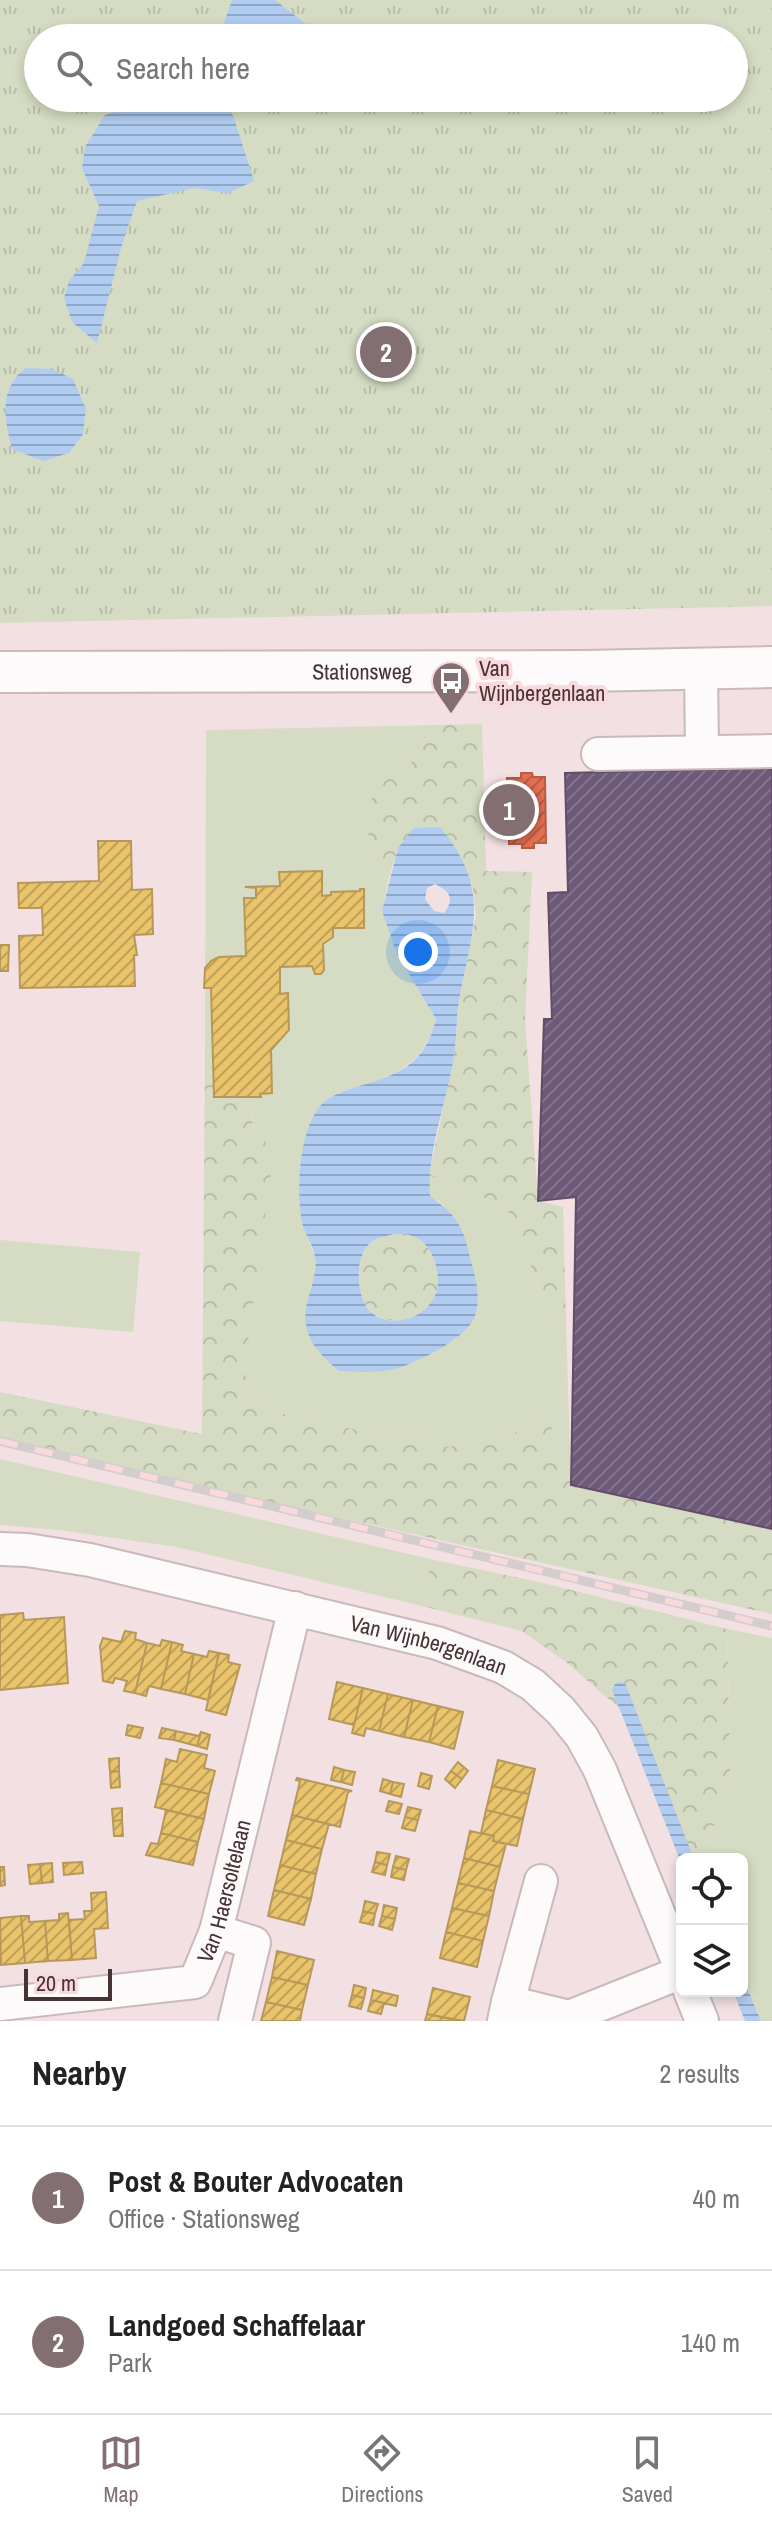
<!DOCTYPE html>
<meta charset="utf-8">
<style>
body{margin:0;font-family:"Archivo Narrow",sans-serif;background:#f6f6f6;color:#222}
.controls{position:absolute;right:24px;bottom:24px;display:grid;overflow:hidden;border-radius:12px;box-shadow:0 4px 12px #0003}
.controls button{width:72px;height:72px;display:grid;place-items:center;padding:0;border:0;border-bottom:2px solid #e0e0e0;background:#fff;color:#222;font:40px sans-serif}
.scale{position:absolute;left:24px;bottom:20px;width:88px;box-sizing:border-box;padding-left:8px;border:4px solid #473234;border-top:0;font-size:22px;line-height:28px;white-space:nowrap;color:#473234;-webkit-text-stroke:6px #f9d9dc;paint-order:stroke}
.you{position:absolute;left:418px;top:952px;width:28px;height:28px;margin:-20px;border:6px solid #fff;border-radius:50%;background:#1a73e8;box-shadow:0 0 0 12px #1a73e833}
.badge{display:grid;place-items:center;width:52px;height:52px;border-radius:50%;background:#836f71;color:#fff;font-size:26px;font-weight:700}
.pin{position:absolute;translate:-50% -50%;border:4px solid #fff;box-shadow:0 2px 8px #0006}
.list{margin:0;padding:0;list-style:none}
h2{display:flex;justify-content:space-between;align-items:center;height:104px;margin:0;padding:0 32px;font-size:34px}
h2 small{font-size:26px;font-weight:400;color:#767676}
.list li{display:grid;grid-template-columns:52px 1fr auto;gap:24px;align-items:center;box-sizing:border-box;height:144px;padding:0 32px;border-top:2px solid #e0e0e0}
.list b{display:block;font-size:30px;white-space:nowrap}
.list p{margin:0;font-size:26px;white-space:nowrap;color:#767676}
.list em{font-size:26px;font-style:normal;color:#767676}
.icon{flex:none;width:44px;height:44px;fill:none;stroke:currentColor;stroke-width:2;stroke-linecap:round;stroke-linejoin:round}
.map{position:relative;flex:none;width:772px;height:2021px;overflow:hidden}
.search{position:absolute;background:#fff;box-shadow:0 4px 12px #0003;left:24px;right:24px;top:24px;height:88px;display:flex;align-items:center;gap:20px;box-sizing:border-box;padding:0 28px;border-radius:44px;color:#767676;font-size:30px}
.sheet{height:392px;background:#fff}
nav{display:flex;justify-content:space-around;align-items:center;box-sizing:border-box;height:112px;border-top:2px solid #e0e0e0;background:#fff;font-size:22px;color:#767676}
nav a{display:grid;justify-items:center;gap:4px}
nav .on{color:#836f71}
.map>svg:first-child{display:block}
.grass{fill:#d5dcc3}
.forest{fill:url(#forest-crowns)}
.park{fill:url(#park-tufts);fill-rule:evenodd}
.water{fill:url(#water-rules);fill-rule:evenodd}
.homes{fill:url(#homes-hatch);stroke:#b8985a;stroke-width:2}
.shops{fill:url(#shops-hatch);stroke:#b75d48;stroke-width:2}
.offices{fill:url(#offices-hatch);stroke:#624d65;stroke-width:2}
.lines{fill:none;stroke-linecap:round;stroke-linejoin:round}
.minor-casing{stroke:#cab9ba;stroke-width:36}
.major-casing{stroke:#cab9ba;stroke-width:44}
.minor{stroke:#fdfafb;stroke-width:32}
.major{stroke:#fdfafb;stroke-width:40}
.rail-casing{stroke:#d3cdce;stroke-width:9}
.rail{stroke:#f9d9dc;stroke-width:6;stroke-dasharray:18;stroke-linecap:butt}
.labels{text-anchor:middle;dominant-baseline:central;stroke-width:8;stroke-linejoin:round;paint-order:stroke}
.poi-label{font-size:22px;fill:#473234;stroke:#f9d9dc;text-anchor:start}
.street-label{font-size:22px;fill:#473234;stroke:#f9d9dc}
</style>
<div class="map">
<svg width="772" height="2021" viewBox="0 0 772 2021">
<defs>
<pattern id="forest-crowns" width="20" height="18" patternUnits="userSpaceOnUse" patternTransform="scale(2)"><rect width="20" height="18" fill="#d5dcc3"/><path d="M2 6a3 3 0 1 1 6 0M12 15a3 3 0 1 1 6 0" fill="none" stroke="#b8bda8"/></pattern>
<pattern id="park-tufts" width="24" height="20" patternUnits="userSpaceOnUse" patternTransform="scale(2)"><rect width="24" height="20" fill="#d5dcc3"/><path d="M3 7l-1-3M5 7V3M7 7l1-3M15 17l-1-3M17 17v-4M19 17l1-3" fill="none" stroke="#b8bda8"/></pattern>
<pattern id="water-rules" width="6" height="5" patternUnits="userSpaceOnUse" patternTransform="scale(2)"><rect width="6" height="5" fill="#b0ccf1"/><path d="M0 2.5h6" fill="none" stroke="#91a6c4"/></pattern>
<pattern id="homes-hatch" width="6" height="6" patternUnits="userSpaceOnUse" patternTransform="scale(2)"><rect width="6" height="6" fill="#e9c46a"/><path d="M-1 1l2-2M0 6l6-6M5 7l2-2" fill="none" stroke="#bfa058"/></pattern>
<pattern id="shops-hatch" width="6" height="6" patternUnits="userSpaceOnUse" patternTransform="scale(2)"><rect width="6" height="6" fill="#e76f51"/><path d="M-1 1l2-2M0 6l6-6M5 7l2-2" fill="none" stroke="#bd5c44"/></pattern>
<pattern id="offices-hatch" width="6" height="6" patternUnits="userSpaceOnUse" patternTransform="scale(2)"><rect width="6" height="6" fill="#6d597a"/><path d="M-1 1l2-2M0 6l6-6M5 7l2-2" fill="none" stroke="#84738c"/></pattern>
</defs>
<rect width="100%" height="100%" fill="#f2e0e2"/>
<!-- grass -->
<path class="grass" d="M 437,725 L 411,763 L 377,786 L 370,850 L 388,881 L 382,911 L 417,987 L 436,1019 C 422,1072 386,1078 338,1093 L 301,1220 L 315,1257 L 314,1286 L 308,1299 L 339,1371 C 387,1373 399,1371 441,1348 L 444,1205 L 430,1196 L 429,1175 C 450,1184 496,1199 512,1215 C 523,1226 524,1240 528,1254 C 533,1282 543,1306 566,1322 L 571,1485 L 548,1420 L 504,1437 L 447,1447 L 432,1434 L 383,1435 L 291,1417 L 247,1398 L 245,1364 L 253,1137 L 251,1065 L 205,1064 L 206,730 Z
M 0,1240 L 140,1252 L 133,1332 L 0,1321 Z
M 0,1459 L 430,1559 L 426,1607 L 177,1547 L 59,1530 L 0,1525 Z
M 727,1629 L 772,1638 L 772,2021 L 761,2021 L 742,1976 L 742,1859 L 695,1859 L 731,1795 Z"/>
<!-- forest -->
<path class="forest" d="M 482,724 L 486,871 L 532,872 L 525,1020 L 538,1201 L 563,1207 L 566,1322 C 543,1306 533,1282 528,1254 C 524,1240 523,1226 512,1215 C 496,1199 450,1184 429,1175 L 454,1056 L 459,1002 L 476,915 L 472,883 L 398,848 L 388,881 L 370,850 L 366,814 L 377,786 L 411,763 L 437,725 Z
M 205,1064 L 251,1065 L 253,1136 L 263,1137 L 271,1153 L 272,1165 L 245,1364 L 247,1398 L 291,1417 L 383,1435 L 433,1434 L 447,1447 L 504,1437 L 549,1420 L 572,1485 L 772,1530 L 772,1614 L 0,1442 L 0,1392 L 202,1434 Z
M 394,1234 C 400,1234 407,1234 412,1236 C 433,1242 442,1274 436,1293 C 426,1321 383,1332 366,1305 C 356,1289 355,1255 371,1242 C 377,1238 387,1236 394,1234 Z
M 430,1559 L 539,1582 L 727,1629 L 731,1795 L 695,1859 L 612,1690 L 619,1708 L 566,1662 L 522,1631 L 426,1607 Z"/>
<!-- park -->
<path class="park" d="M 0,0 L 772,0 L 772,606 L 0,623 ZM 38,38 L 734,38 L 734,98 L 38,98 Z"/>
<!-- water -->
<path class="water" d="M 232,0 L 275,0 L 324,38 L 234,38 L 223,26 Z
M 127,98 L 205,98 L 233,115 L 254,181 L 228,193 L 194,188 L 137,201 L 122,244 L 97,343 L 72,322 L 64,298 L 69,281 L 84,263 L 99,206 L 82,168 L 85,147 L 105,115 L 124,109 Z
M 26,368 L 52,369 L 73,379 L 86,409 L 83,434 L 69,453 L 43,461 L 12,449 C 3,415 0,387 26,368 Z
M 440,827 C 490,888 474,924 460,995 C 456,1015 457,1036 454,1056 C 447,1102 427,1149 430,1196 C 459,1217 463,1227 471,1261 C 476,1279 481,1297 475,1316 C 468,1338 411,1367 389,1370 C 373,1373 356,1372 339,1371 C 315,1350 299,1333 308,1299 C 312,1285 317,1272 315,1257 C 313,1243 302,1231 301,1217 C 297,1185 299,1131 321,1105 C 329,1096 342,1092 353,1088 C 397,1075 424,1067 436,1019 L 397,954 L 382,911 L 398,848 L 414,828 ZM 435,884 C 450,891 455,899 444,913 L 434,911 L 425,899 L 427,888 ZM 394,1234 C 400,1234 407,1234 412,1236 C 433,1242 442,1274 436,1293 C 426,1321 383,1332 366,1306 C 356,1289 355,1255 371,1242 C 376,1238 387,1236 394,1234 Z
M 620,1682 L 625,1683 L 694,1859 L 682,1859 L 682,1865 L 612,1690 L 615,1684 Z
M 742,1976 L 761,2021 L 745,2021 L 733,1991 L 742,1991 Z"/>
<!-- homes -->
<path class="homes" d="M 98,841 L 131,841 L 132,890 L 152,889 L 153,934 L 134,935 L 137,955 L 134,955 L 135,986 L 20,988 L 19,936 L 43,935 L 42,908 L 19,908 L 18,883 L 99,881 Z
M 322,871 L 322,896 L 331,895 L 331,892 L 360,891 L 360,889 L 364,889 L 364,928 L 333,928 L 333,937 L 323,944 L 324,970 L 321,974 L 315,974 L 312,966 L 280,967 L 280,994 L 288,993 L 289,1030 L 271,1050 L 272,1093 L 260,1094 L 261,1097 L 214,1097 L 211,988 L 204,988 L 205,968 L 211,961 L 219,957 L 246,956 L 244,898 L 256,898 L 256,888 L 245,887 L 280,886 L 279,872 Z
M 0,945 L 9,945 L 8,971 L 0,971 Z
M 23,1613 L 24,1620 L 64,1617 L 68,1683 L 0,1690 L 0,1615 Z
M 125,1631 L 136,1633 L 135,1639 L 147,1643 L 135,1693 L 124,1691 L 127,1681 L 115,1678 L 113,1683 L 103,1681 L 100,1646 L 103,1638 L 121,1642 Z
M 162,1640 L 172,1642 L 161,1689 L 149,1686 L 146,1696 L 135,1693 L 147,1643 L 160,1646 Z
M 172,1642 L 183,1645 L 181,1651 L 194,1654 L 185,1694 L 161,1689 Z
M 209,1651 L 219,1653 L 208,1700 L 185,1694 L 194,1654 L 207,1657 Z
M 219,1653 L 229,1655 L 228,1662 L 240,1665 L 226,1715 L 206,1710 Z
M 337,1682 L 363,1688 L 354,1725 L 329,1719 Z
M 363,1688 L 388,1694 L 379,1731 L 366,1728 L 364,1736 L 352,1733 Z
M 388,1694 L 413,1700 L 404,1737 L 379,1731 Z
M 413,1700 L 438,1706 L 429,1742 L 404,1737 Z
M 438,1706 L 463,1712 L 454,1749 L 429,1742 Z
M 128,1725 L 143,1728 L 140,1738 L 126,1735 Z
M 162,1728 L 176,1731 L 174,1740 L 159,1738 Z
M 176,1731 L 199,1736 L 201,1732 L 197,1746 L 174,1740 Z
M 201,1732 L 210,1735 L 207,1749 L 197,1746 Z
M 180,1749 L 207,1755 L 204,1768 L 215,1771 L 209,1794 L 161,1783 L 166,1759 L 177,1762 Z
M 119,1758 L 119,1771 L 110,1772 L 109,1759 Z
M 498,1760 L 535,1769 L 529,1794 L 492,1786 Z
M 458,1762 L 468,1771 L 462,1779 L 451,1771 Z
M 334,1767 L 344,1770 L 341,1782 L 331,1780 Z
M 344,1770 L 355,1772 L 352,1785 L 341,1782 Z
M 119,1771 L 120,1787 L 111,1788 L 110,1772 Z
M 451,1771 L 462,1779 L 455,1788 L 445,1779 Z
M 421,1773 L 432,1776 L 429,1789 L 418,1786 Z
M 297,1778 L 352,1791 L 348,1792 L 340,1827 L 292,1815 L 300,1781 L 296,1780 Z
M 383,1779 L 393,1782 L 390,1794 L 380,1791 Z
M 393,1782 L 404,1784 L 401,1797 L 390,1794 Z
M 161,1783 L 209,1794 L 204,1819 L 155,1807 Z
M 492,1786 L 529,1794 L 523,1819 L 486,1810 Z
M 389,1801 L 402,1804 L 399,1814 L 386,1811 Z
M 408,1807 L 421,1810 L 418,1820 L 405,1817 Z
M 122,1808 L 122,1820 L 113,1821 L 112,1809 Z
M 166,1810 L 204,1819 L 198,1842 L 161,1833 Z
M 486,1810 L 523,1819 L 517,1846 L 493,1841 L 494,1836 L 481,1833 Z
M 292,1815 L 329,1824 L 322,1849 L 286,1840 Z
M 405,1817 L 418,1820 L 415,1831 L 402,1828 Z
M 122,1820 L 123,1836 L 114,1836 L 113,1821 Z
M 470,1831 L 494,1836 L 493,1841 L 506,1844 L 500,1867 L 464,1858 Z
M 161,1833 L 198,1842 L 193,1865 L 146,1855 L 151,1843 L 158,1844 Z
M 286,1840 L 322,1849 L 316,1874 L 280,1865 Z
M 377,1852 L 390,1854 L 387,1865 L 375,1862 Z
M 396,1856 L 409,1859 L 406,1870 L 393,1867 Z
M 464,1858 L 500,1867 L 494,1891 L 458,1883 Z
M 82,1862 L 83,1873 L 64,1875 L 63,1863 Z
M 375,1862 L 387,1865 L 385,1875 L 372,1872 Z
M 52,1863 L 53,1882 L 42,1883 L 40,1864 Z
M 40,1864 L 42,1883 L 30,1884 L 28,1865 Z
M 280,1865 L 316,1874 L 311,1899 L 274,1890 Z
M 0,1867 L 4,1867 L 5,1885 L 0,1886 Z
M 393,1867 L 406,1870 L 404,1880 L 391,1877 Z
M 458,1883 L 494,1891 L 489,1916 L 452,1908 Z
M 274,1890 L 311,1899 L 304,1925 L 268,1916 Z
M 106,1892 L 108,1928 L 94,1929 L 96,1958 L 72,1960 L 69,1920 L 85,1919 L 84,1911 L 92,1911 L 91,1893 Z
M 365,1901 L 378,1904 L 375,1914 L 363,1911 Z
M 384,1905 L 397,1908 L 395,1919 L 382,1916 Z
M 452,1908 L 489,1916 L 483,1941 L 446,1932 Z
M 363,1911 L 375,1914 L 373,1925 L 360,1922 Z
M 68,1913 L 72,1960 L 48,1961 L 45,1921 L 59,1920 L 59,1914 Z
M 21,1916 L 25,1963 L 1,1965 L 0,1918 Z
M 21,1916 L 29,1916 L 29,1922 L 45,1921 L 48,1961 L 25,1963 Z
M 382,1916 L 395,1919 L 392,1930 L 379,1926 Z
M 446,1932 L 483,1941 L 477,1967 L 440,1958 Z
M 277,1951 L 314,1960 L 308,1985 L 272,1977 Z
M 272,1977 L 308,1985 L 302,2010 L 266,2002 Z
M 354,1985 L 366,1988 L 364,1998 L 352,1995 Z
M 433,1988 L 470,1997 L 464,2021 L 427,2014 Z
M 373,1990 L 398,1996 L 396,2006 L 371,2000 Z
M 352,1995 L 364,1998 L 361,2009 L 349,2006 Z
M 371,2000 L 384,2003 L 381,2014 L 368,2011 Z
M 266,2002 L 302,2010 L 300,2021 L 261,2021 Z
M 427,2014 L 459,2021 L 425,2021 Z"/>
<!-- shops -->
<path class="shops" d="M 521,773 L 532,773 L 533,777 L 545,777 L 546,843 L 534,843 L 534,848 L 522,848 L 522,844 L 509,844 L 509,823 L 504,823 L 504,799 L 508,799 L 507,778 L 521,778 Z"/>
<!-- offices -->
<path class="offices" d="M 772,768 L 772,1529 L 571,1485 L 576,1197 L 538,1201 L 544,1019 L 552,1019 L 548,893 L 568,892 L 565,773 Z"/>
<g class="lines">
<!-- minor casing -->
<g class="minor-casing">
<g id="minor">
<path d="M 701,668 L 702,752"/>
<path d="M 598,754 L 772,751"/>
<path id="s1" d="M 0,1549 L 27,1550 L 90,1560 L 437,1643 L 503,1667 L 533,1685 L 561,1711 L 582,1737 L 600,1770 L 682,1971"/>
<path d="M 216,1931 L 254,1943 L 235,2021"/>
<path d="M 690,1991 L 702,2021"/>
<path d="M 508,2002 L 541,1881"/>
<path id="s2" d="M 0,2004 L 195,1982 L 216,1931 L 295,1608"/>
<path d="M 504,2021 L 508,2002 L 569,2017 L 682,1972"/>
</g>
</g>
<!-- major casing -->
<g class="major-casing">
<g id="major">
<path id="s3" d="M 0,672 L 585,671 L 772,667"/>
</g>
</g>
<!-- minor -->
<use href="#minor" class="minor"/>
<!-- major -->
<use href="#major" class="major"/>
<!-- rail casing -->
<g class="rail-casing">
<path id="rail" d="M 0,1441 L 772,1626"/>
</g>
<!-- rail -->
<use href="#rail" class="rail"/>
</g>
<!-- icons -->
<defs>
<g id="bus-pin" transform="scale(2)"><path d="M0 17L-7.5 6A9.5 9.5 0 1 1 7.5 6Z" fill="#836f71" stroke="#f9d9dc"/><path d="M-5-6H5V4H4V6H2V4H-2V6H-4V4H-5ZM-3.5-4V0h7V-4ZM-3.5 1.2v1.5H-2V1.2ZM2 1.2v1.5H3.5V1.2Z" fill="#fff"/></g>
</defs>
<g fill-rule="evenodd">
<use href="#bus-pin" x="451" y="681"/>
</g>
<g class="labels">
<!-- poi labels -->
<g class="poi-label">
<text x="479" y="668">Van<tspan x="479" dy="25">Wijnbergenlaan</tspan></text>
</g>
<!-- street labels -->
<g class="street-label">
<text stroke="none"><textPath href="#s3" startOffset="362">Stationsweg</textPath></text>
<text stroke="none"><textPath href="#s1" startOffset="440">Van Wijnbergenlaan</textPath></text>
<text stroke="none"><textPath href="#s2" startOffset="292">Van Haersoltelaan</textPath></text>
</g>
</g>
</svg>
<div class="controls">
<button><svg class="icon" aria-label="locate" viewBox="0 0 24 24"><circle cx="12" cy="12" r="6"/><path d="M12 2v4M12 18v4M2 12h4M18 12h4"/></svg></button>
<button><svg class="icon" aria-label="layers" viewBox="0 0 24 24"><path d="M12 4l9 5-9 5-9-5zM3 14l9 5 9-5"/></svg></button>
</div>
<div class="scale">20 m</div>
<div class="you"></div>
<div class="pin badge" style="left:509px;top:810px">1</div>
<div class="pin badge" style="left:386px;top:352px">2</div>
<div class="search"><svg class="icon" aria-label="search" viewBox="0 0 24 24"><circle cx="10" cy="10" r="6"/><path d="M15 15l6 6"/></svg>Search here</div>
</div>
<section class="sheet">
<h2>Nearby<small>2 results</small></h2>
<ul class="list">
<li><span class="badge">1</span><div><b>Post &amp; Bouter Advocaten</b><p>Office · Stationsweg</p></div><em>40 m</em></li>
<li><span class="badge">2</span><div><b>Landgoed Schaffelaar</b><p>Park</p></div><em>140 m</em></li>
</ul>
</section>
<nav>
<a class="on"><svg class="icon" aria-label="map" viewBox="0 0 24 24"><path d="M3 6l6-2 6 2 6-2v14l-6 2-6-2-6 2zM9 4v14M15 6v14"/></svg>Map</a>
<a><svg class="icon" aria-label="directions" viewBox="0 0 24 24"><path d="M12 3l9 9-9 9-9-9zM9 14v-3h6M13 9l2 2-2 2"/></svg>Directions</a>
<a><svg class="icon" aria-label="saved" viewBox="0 0 24 24"><path d="M7 4h10v16l-5-4-5 4z"/></svg>Saved</a>
</nav>
